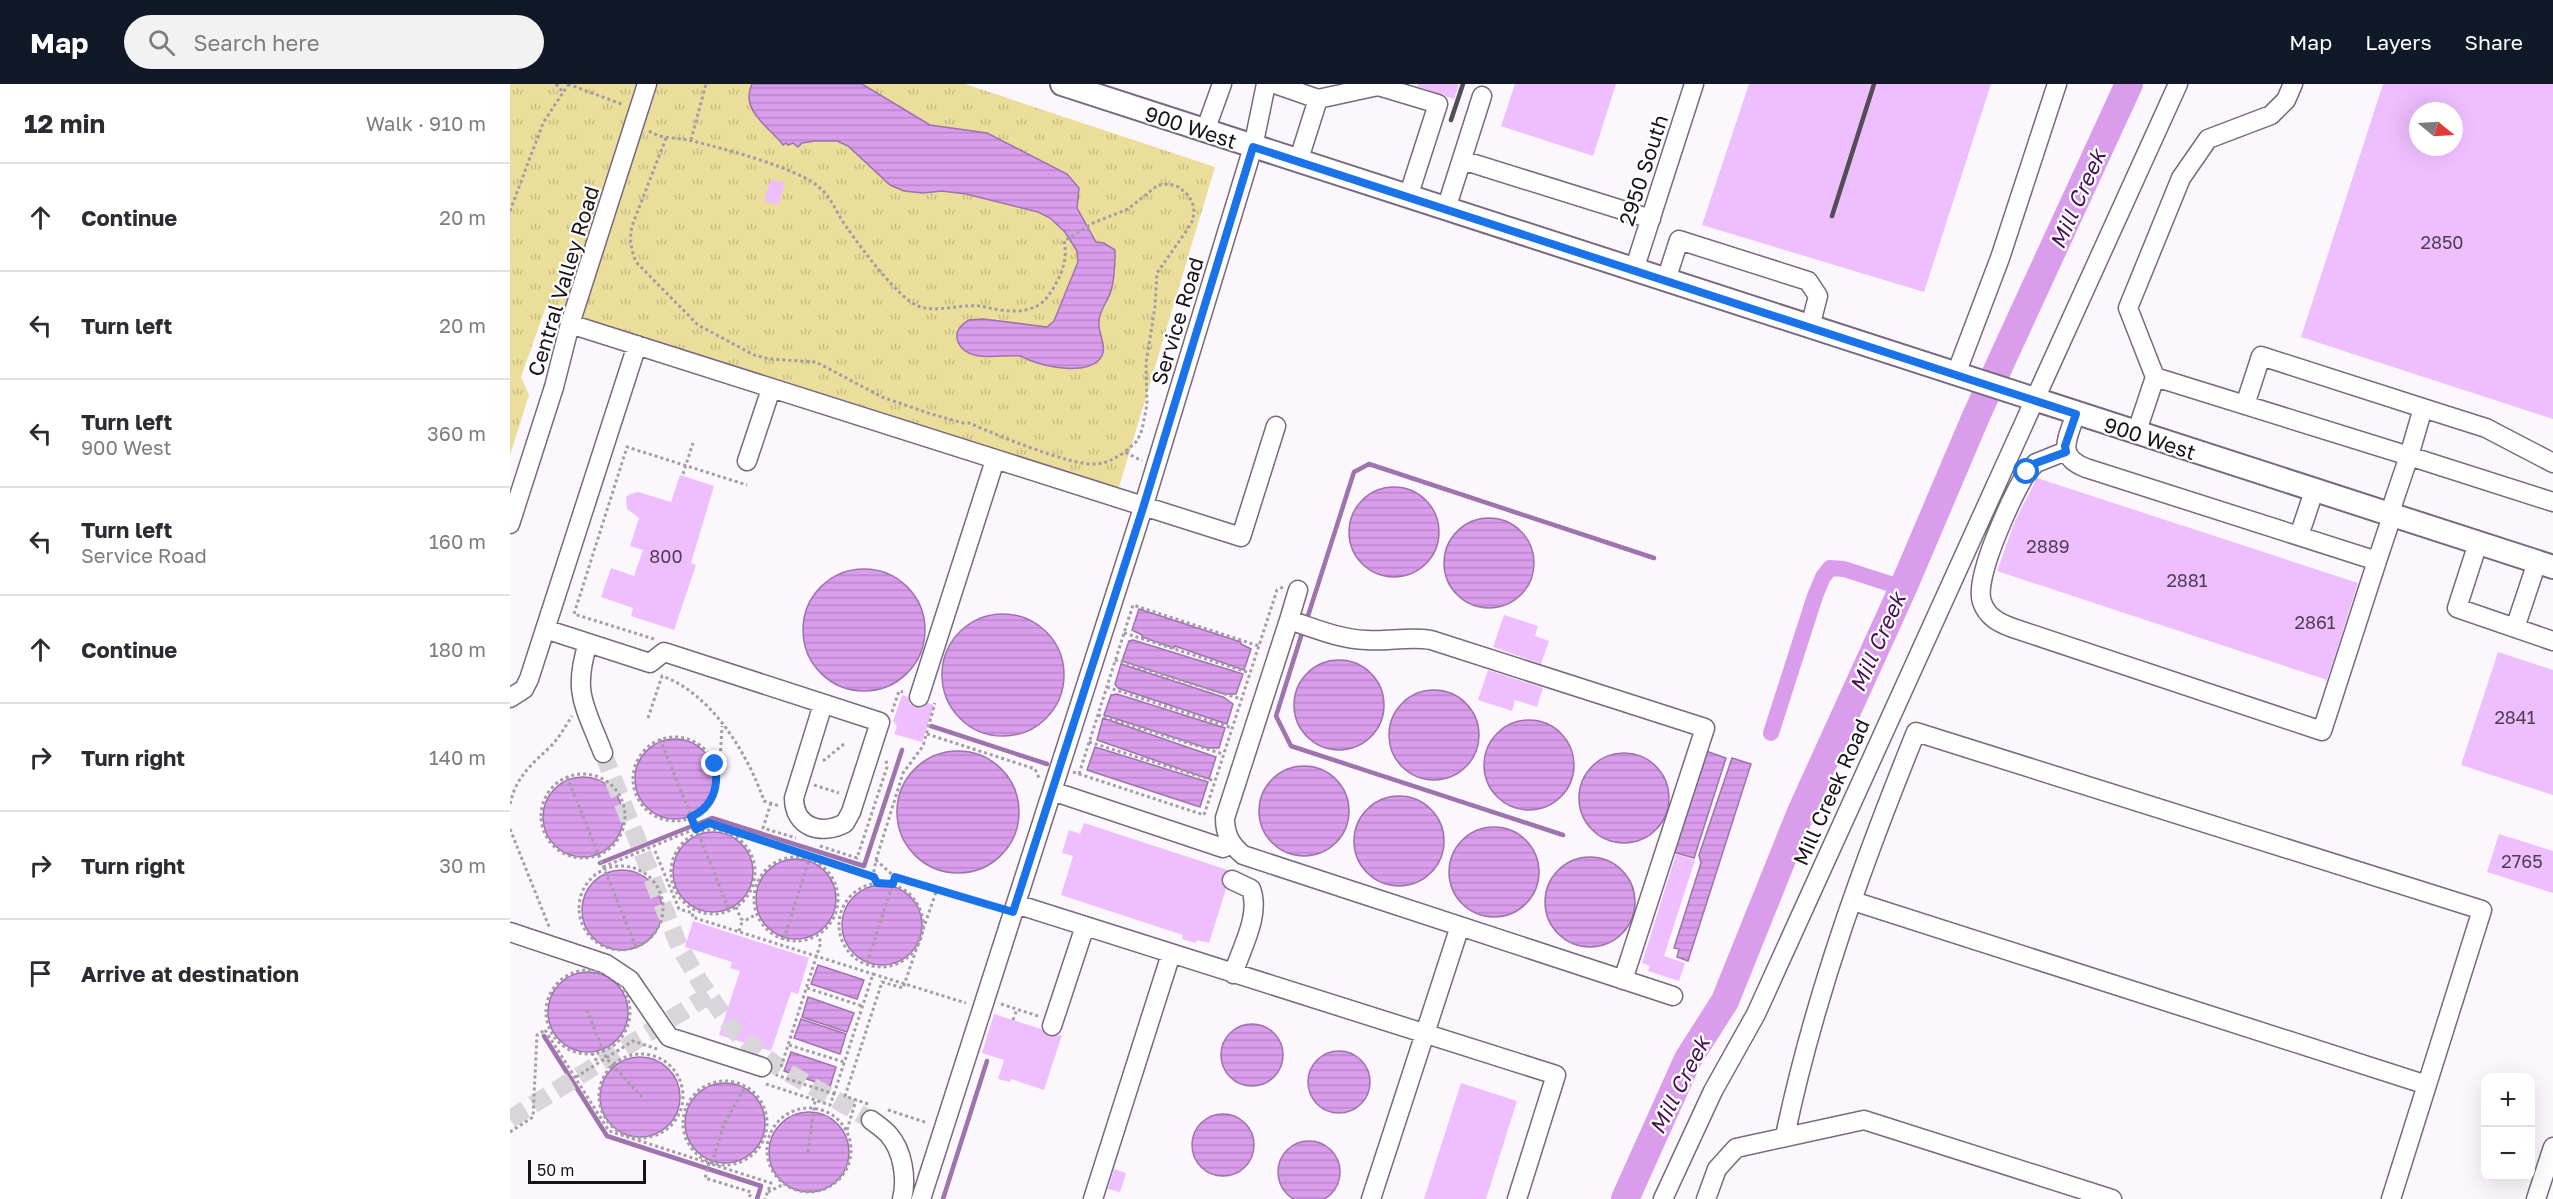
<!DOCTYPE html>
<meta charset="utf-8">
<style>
body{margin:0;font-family:"Golos Text",sans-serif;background:#f2f2f3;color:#2b2b33}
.controls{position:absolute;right:18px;bottom:18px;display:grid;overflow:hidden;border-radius:12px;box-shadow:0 6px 24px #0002}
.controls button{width:54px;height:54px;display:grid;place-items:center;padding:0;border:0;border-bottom:2px solid #e1e1e2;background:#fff;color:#2b2b33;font:30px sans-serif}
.compass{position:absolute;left:1899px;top:18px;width:54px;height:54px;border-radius:50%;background:#fff;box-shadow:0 6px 24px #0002;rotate:108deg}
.scale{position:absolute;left:18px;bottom:15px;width:118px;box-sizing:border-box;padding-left:6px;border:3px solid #18121b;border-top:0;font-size:16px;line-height:21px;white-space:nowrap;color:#18121b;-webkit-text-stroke:4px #fff;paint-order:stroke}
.stop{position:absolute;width:18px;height:18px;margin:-14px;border:4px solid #1a73e8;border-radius:50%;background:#fff}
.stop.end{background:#1a73e8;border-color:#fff;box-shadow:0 2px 6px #0008}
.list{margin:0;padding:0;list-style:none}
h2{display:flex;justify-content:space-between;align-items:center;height:78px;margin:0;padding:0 24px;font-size:26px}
h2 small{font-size:20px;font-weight:400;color:#7c7c81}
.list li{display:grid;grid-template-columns:39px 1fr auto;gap:18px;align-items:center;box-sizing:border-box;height:108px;padding:0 24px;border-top:2px solid #e1e1e2}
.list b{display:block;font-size:22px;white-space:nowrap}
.list p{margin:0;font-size:20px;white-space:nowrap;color:#7c7c81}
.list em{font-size:20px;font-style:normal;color:#7c7c81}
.icon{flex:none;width:33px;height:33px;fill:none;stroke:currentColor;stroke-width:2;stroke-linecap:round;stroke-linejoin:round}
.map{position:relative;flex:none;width:2043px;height:1115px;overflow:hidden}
header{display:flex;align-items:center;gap:36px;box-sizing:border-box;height:84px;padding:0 30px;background:#111827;color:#fff}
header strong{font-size:28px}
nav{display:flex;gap:33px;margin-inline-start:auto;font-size:21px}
.search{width:420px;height:54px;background:#f2f2f3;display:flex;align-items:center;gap:15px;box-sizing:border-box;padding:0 21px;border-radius:33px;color:#7c7c81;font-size:22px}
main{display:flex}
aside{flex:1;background:#fff}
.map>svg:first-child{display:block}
.grass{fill:url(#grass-tufts)}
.water{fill:url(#water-rules);stroke:#9f73ad;stroke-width:1.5}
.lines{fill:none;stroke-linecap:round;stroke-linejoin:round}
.stream{stroke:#9f73ad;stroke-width:4.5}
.canal{stroke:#d99dec;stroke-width:16}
.river{stroke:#d99dec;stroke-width:28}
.building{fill:#efbeff;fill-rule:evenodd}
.minor-tunnel{stroke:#d9d5da;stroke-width:18;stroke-dasharray:18 9;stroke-linecap:butt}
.minor-casing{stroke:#79687f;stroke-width:21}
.major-casing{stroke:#79687f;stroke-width:26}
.path{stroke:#a39ea5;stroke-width:3;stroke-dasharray:3 3;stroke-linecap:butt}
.minor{stroke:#fff;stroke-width:18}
.major{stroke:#fff;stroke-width:22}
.rail{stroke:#534e56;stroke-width:4.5}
.path-bridge{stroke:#a39ea5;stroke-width:3;stroke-dasharray:3 3;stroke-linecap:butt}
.route{stroke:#1a73e8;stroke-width:8}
.labels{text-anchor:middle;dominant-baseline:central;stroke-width:4.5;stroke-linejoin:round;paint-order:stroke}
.number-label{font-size:18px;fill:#4e3d54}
.street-label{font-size:21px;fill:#18121b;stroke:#fff}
.water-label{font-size:22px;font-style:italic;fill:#471057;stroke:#fff}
</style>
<header>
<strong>Map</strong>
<div class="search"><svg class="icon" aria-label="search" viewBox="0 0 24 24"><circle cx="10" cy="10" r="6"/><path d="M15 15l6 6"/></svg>Search here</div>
<nav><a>Map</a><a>Layers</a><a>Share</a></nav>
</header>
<main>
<aside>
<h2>12 min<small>Walk · 910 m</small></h2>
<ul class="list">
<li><svg class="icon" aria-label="ahead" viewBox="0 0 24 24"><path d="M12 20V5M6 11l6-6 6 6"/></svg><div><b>Continue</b></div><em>20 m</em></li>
<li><svg class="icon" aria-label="left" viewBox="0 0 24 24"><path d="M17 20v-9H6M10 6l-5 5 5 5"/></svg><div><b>Turn left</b></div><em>20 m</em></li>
<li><svg class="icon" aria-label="left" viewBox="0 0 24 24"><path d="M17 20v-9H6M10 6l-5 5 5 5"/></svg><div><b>Turn left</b><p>900 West</p></div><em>360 m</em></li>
<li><svg class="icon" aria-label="left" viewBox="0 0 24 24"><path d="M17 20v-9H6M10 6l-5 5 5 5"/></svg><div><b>Turn left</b><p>Service Road</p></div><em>160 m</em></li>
<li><svg class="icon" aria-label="ahead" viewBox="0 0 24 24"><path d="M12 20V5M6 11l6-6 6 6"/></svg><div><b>Continue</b></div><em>180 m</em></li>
<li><svg class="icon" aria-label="right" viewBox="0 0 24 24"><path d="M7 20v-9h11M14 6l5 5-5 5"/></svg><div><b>Turn right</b></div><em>140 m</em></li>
<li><svg class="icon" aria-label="right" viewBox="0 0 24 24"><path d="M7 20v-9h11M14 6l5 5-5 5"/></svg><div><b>Turn right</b></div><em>30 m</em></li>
<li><svg class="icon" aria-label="arrive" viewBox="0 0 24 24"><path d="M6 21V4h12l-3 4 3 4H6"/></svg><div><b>Arrive at destination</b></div></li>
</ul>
</aside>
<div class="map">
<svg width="2043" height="1115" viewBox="0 0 2043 1115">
<defs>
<pattern id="grass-tufts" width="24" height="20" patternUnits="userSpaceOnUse" patternTransform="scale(1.5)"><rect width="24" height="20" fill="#eade9a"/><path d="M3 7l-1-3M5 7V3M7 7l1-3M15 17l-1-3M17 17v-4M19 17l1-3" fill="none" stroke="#c8bd84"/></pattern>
<pattern id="water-rules" width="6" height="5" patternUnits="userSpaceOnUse" patternTransform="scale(1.5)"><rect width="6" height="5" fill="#d99dec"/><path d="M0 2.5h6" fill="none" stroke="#ba86ca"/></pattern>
</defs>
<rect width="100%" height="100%" fill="#fbf7fc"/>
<!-- grass -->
<path class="grass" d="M 0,0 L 455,0 L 705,83 L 606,413 L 99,244 L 35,225 L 11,293 L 19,311 L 0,371 Z"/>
<!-- water -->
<path class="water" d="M 242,0 L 352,0 L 420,41 L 477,49 L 557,90 L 569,104 L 567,124 L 586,158 L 594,159 L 605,166 C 605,180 605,194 601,207 C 598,217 589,227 589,237 C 587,250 600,264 589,276 C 574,291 537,283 519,276 C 516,275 513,273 510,272 C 492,270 457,280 448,258 C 444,247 451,241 459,236 L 473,235 L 537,243 L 544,237 L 568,178 L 567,167 L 555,148 L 540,134 L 528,128 L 456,110 L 432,107 L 413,109 L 394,107 L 380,101 L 338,62 L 327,57 L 305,57 L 292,59 L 288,63 L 283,59 L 278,61 L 276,59 L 273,61 C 261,44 229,27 242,0 Z
M839 448a45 45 0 1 1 90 0a45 45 0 1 1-90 0Z
M934 479a45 45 0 1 1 90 0a45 45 0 1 1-90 0Z
M293 546a61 61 0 1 1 122 0a61 61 0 1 1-122 0Z
M 629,525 L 731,558 L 731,560 L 741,565 L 734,586 L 665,562 L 664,564 L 632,553 L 632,551 L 622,546 Z
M432 591a61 61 0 1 1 122 0a61 61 0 1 1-122 0Z
M 623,556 L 733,590 L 726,610 L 714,610 L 612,577 L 619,557 Z
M784 621a45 45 0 1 1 90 0a45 45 0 1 1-90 0Z
M 611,580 L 713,613 L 723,620 L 717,640 L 608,604 L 605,600 Z
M879 651a45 45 0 1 1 90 0a45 45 0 1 1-90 0Z
M 607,610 L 715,644 L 709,664 L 697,664 L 594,631 L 601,611 Z
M 593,634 L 706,673 L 699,695 L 587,656 Z
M974 681a45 45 0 1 1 90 0a45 45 0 1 1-90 0Z
M125 695a40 40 0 1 1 80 0a40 40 0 1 1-80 0Z
M 585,663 L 698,698 L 690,723 L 577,686 Z
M 1196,667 L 1216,674 L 1184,774 L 1163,768 Z
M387 728a61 61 0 1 1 122 0a61 61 0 1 1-122 0Z
M1069 714a45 45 0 1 1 90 0a45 45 0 1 1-90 0Z
M 1222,674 L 1241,680 L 1178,877 L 1167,873 L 1169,865 L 1164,864 L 1191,779 L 1189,771 Z
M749 727a45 45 0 1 1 90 0a45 45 0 1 1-90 0Z
M33 733a40 40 0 1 1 80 0a40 40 0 1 1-80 0Z
M844 757a45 45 0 1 1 90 0a45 45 0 1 1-90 0Z
M939 788a45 45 0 1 1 90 0a45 45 0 1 1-90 0Z
M163 788a40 40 0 1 1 80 0a40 40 0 1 1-80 0Z
M1035 818a45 45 0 1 1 90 0a45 45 0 1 1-90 0Z
M246 815a40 40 0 1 1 80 0a40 40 0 1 1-80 0Z
M72 826a40 40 0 1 1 80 0a40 40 0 1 1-80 0Z
M332 841a40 40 0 1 1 80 0a40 40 0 1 1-80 0Z
M 308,881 L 354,896 L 347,915 L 301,900 Z
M38 928a40 40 0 1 1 80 0a40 40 0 1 1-80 0Z
M 298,913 L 344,929 L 337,948 L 292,933 Z
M 291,935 L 336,950 L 330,970 L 284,954 Z
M711 971a31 31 0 1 1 62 0a31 31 0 1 1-62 0Z
M798 998a31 31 0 1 1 62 0a31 31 0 1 1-62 0Z
M 281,968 L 326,983 L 320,1003 L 274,987 Z
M90 1013a40 40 0 1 1 80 0a40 40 0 1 1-80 0Z
M175 1039a40 40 0 1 1 80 0a40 40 0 1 1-80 0Z
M259 1068a40 40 0 1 1 80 0a40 40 0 1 1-80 0Z
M682 1061a31 31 0 1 1 62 0a31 31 0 1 1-62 0Z
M768 1088a31 31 0 1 1 62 0a31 31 0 1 1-62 0Z"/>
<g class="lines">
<!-- stream -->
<path class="stream" d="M 796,538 L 844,388 L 859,380 L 1144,474
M 793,546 L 766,632 L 781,662 L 1053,751
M 421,642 L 537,680
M 90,779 L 202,734 L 354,782 L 392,666
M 34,952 L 97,1052 L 251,1102 L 247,1115
M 433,1115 L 477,977"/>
<!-- canal -->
<path class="canal" d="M 1261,649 L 1305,512 L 1313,493 L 1320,484 L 1334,485 L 1393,504"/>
<!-- river -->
<path class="river" d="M 1115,1115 L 1178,975 L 1215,917 L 1291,728 L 1393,504 L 1467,330 L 1619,0"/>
</g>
<!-- building -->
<path class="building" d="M 908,0 L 949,0 L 944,15 L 907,2 Z
M 1005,0 L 1106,0 L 1083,72 L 991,42 Z
M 1239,0 L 1481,0 L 1414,208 L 1192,141 Z
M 1873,0 L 2043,0 L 2043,335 L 1791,253 ZM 1908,27 L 1944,27 L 1944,63 L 1908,63 Z
M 261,95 L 275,99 L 268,121 L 254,117 Z
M 170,391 L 204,402 L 181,479 L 186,481 L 164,546 L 121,532 L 123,524 L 91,513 L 101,484 L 124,492 L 133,466 L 120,462 L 129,434 L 117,425 L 116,413 L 120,410 L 128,408 L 161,418 Z
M 1527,394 L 1848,499 L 1817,596 L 1487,487 L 1505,437 Z
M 994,531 L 1028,542 L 1025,552 L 1039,557 L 1031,580 L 983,563 Z
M 1988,568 L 2043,586 L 2043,711 L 1951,681 Z
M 978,586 L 1033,604 L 1027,623 L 1005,616 L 1002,627 L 968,616 Z
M 392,611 L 398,613 L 400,620 L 405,623 L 412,624 L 418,619 L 424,621 L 412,658 L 384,650 L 387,642 L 383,637 Z
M 574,739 L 718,786 L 712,792 L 711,797 L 716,805 L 699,859 L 687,856 L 686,859 L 672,855 L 673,851 L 551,811 L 563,772 L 552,769 L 559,746 L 570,750 Z
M 1989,750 L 2043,767 L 2043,809 L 1977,788 Z
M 1166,770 L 1185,776 L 1154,872 L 1175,879 L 1169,897 L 1138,887 L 1140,882 L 1132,879 Z
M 183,837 L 299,874 L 288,910 L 281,908 L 261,967 L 209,951 L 230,887 L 220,884 L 222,878 L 175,863 Z
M 484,930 L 531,945 L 539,953 L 552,951 L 534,1006 L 501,995 L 500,998 L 488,995 L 494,976 L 472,969 Z
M 951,999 L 1007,1017 L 976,1115 L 914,1115 Z
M 604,1085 L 616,1089 L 610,1108 L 598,1105 Z"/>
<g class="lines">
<!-- minor-tunnel -->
<path class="minor-tunnel" d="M 93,669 L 169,862 L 190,898 L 224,947 L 268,983 L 361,1036
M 0,1035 L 199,911"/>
<!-- minor casing -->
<g class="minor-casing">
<path id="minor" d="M 765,0 L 808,15 L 788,78
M 808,15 L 868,2 L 928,20 L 898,113
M 695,47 L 712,0
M 952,76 L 1141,135
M 936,125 L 972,12
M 1124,186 L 1184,0
M 1156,196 L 1169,156 L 1298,197 L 1308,212 L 1300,243
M 60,240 L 731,453 L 766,342
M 1446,290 L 1490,174 L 1547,0
M 1645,293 L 1618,224 L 1671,94 L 1698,55 L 1761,31 L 1776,16 L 1783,0
M 1735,321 L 1751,272 L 1913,324 L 1899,372 L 2043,418
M 1913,324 L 1976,344 L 2043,379
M 1566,329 C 1558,354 1545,372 1576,384 L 1867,477 L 1882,432
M 1626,350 L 1645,293 L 1899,372 L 1879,431
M 1556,367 L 1526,379 L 1517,388 C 1503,411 1463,494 1472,518 C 1477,533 1489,539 1503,544 L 1812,647 L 1867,477
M 237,377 L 261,305
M 0,440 L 44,303 L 60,240 L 137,0
M 1789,452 L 1804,407
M 1968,459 L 1947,524 L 2043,557
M 788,506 L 779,536 C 804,544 829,555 856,556 C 878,558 898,552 921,556 L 1195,644 L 1113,896
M 779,536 L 715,734 C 715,750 720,760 733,771 L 1163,912
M 2005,544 L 2027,478
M 35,545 L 140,579 L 154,568 L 370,638 L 341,728 L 335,739 C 311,752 284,743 284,714 L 313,620
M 78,559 C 62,609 75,622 93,669
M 409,613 L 485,376
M 0,614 L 14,605 L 19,595 L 127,261
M 542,707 L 713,764 L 722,760
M 722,796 L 741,805 C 751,831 731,865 723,890
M 1343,817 L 1917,1001
M 506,820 L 1046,991 L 1007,1115
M 0,848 L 96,880 L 120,896 L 159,953 L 252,983
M 542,942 L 575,842
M 361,1036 C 366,1040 374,1045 379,1051 C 393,1067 397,1095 392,1115
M 1275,1052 C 1304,913 1353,779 1406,648 L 1972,826 L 1881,1115
M 411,1115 L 633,424 L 743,63 L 756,0
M 583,1115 L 661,870
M 861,1115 L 950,842
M 1153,1115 L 1203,1007 L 1246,930 L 1668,0
M 1196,1115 L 1207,1085 L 1226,1064 L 1354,1036 L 1602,1115
M 2026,1115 L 2043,1063"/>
</g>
<!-- major casing -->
<g class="major-casing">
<path id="major" d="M 552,0 L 2043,483"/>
</g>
<!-- path -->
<path class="path" d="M 46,0 L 52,7
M 58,0 L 114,21
M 139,47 C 152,56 168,53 183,57 C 218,66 268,79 299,96 C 322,109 324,127 338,145 C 351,164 388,214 408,222 C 428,230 454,218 475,223 C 496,228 524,232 538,212 C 549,197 559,176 554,157 L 583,139 L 618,125 L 648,101 L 659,100 L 669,103 L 679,112 L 684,123 L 683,136 L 677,146 L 647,189 L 645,223 L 636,279 L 637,320 L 632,346 L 627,357 L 615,368
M 156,54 L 122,142 C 119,156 121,165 126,178 L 188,241 L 244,271 L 259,275 L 306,278 L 372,313 L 421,330 L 453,339 L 459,339 C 485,350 560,382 586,380 C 598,379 605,374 615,368 L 632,377
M 181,56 L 196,0
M 0,127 L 33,39 L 58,1
M 173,390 L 183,359
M 614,549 L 740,589
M 144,555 L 64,530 L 117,363 L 237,401
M 605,576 L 731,615
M 597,603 L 722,644
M 382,628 L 389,607 L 393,608
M 588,631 L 713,670
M 138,634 L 152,592 C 201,609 238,670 254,717 L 269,722
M 417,650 L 525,685 L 529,694
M123 695a42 42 0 1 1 84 0a42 42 0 1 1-84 0Z
M 579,658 L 705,697
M 313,677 L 334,660
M 210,679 L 212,642
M 563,688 L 694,731 L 767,506 L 773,503
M 569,690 L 623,521 L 749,562
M31 732a42 42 0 1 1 84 0a42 42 0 1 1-84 0Z
M 304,701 L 329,709
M 261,719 L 253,744 L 286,754
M 0,720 C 6,693 21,681 40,663 C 49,654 55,643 62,632
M 0,745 L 40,845
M161 788a42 42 0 1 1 84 0a42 42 0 1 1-84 0Z
M 310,762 L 347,774 L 377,683 L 376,675
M 145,767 L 169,825 L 183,829 L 182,833 L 363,890
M244 815a42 42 0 1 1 84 0a42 42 0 1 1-84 0Z
M 366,776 L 393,689 L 413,662 L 425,619
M69 824a42 42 0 1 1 84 0a42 42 0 1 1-84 0Z
M 93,783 L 199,739 L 364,793
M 367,799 L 363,792 L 366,776 L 385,793
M329 841a42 42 0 1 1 84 0a42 42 0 1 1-84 0Z
M 226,823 L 231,835 L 236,836 L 247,830
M 229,847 L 233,835
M 357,879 L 385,793 L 487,823
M36 928a42 42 0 1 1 84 0a42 42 0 1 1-84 0Z
M 297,904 L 352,922
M 491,920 L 528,932
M 77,926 L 96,974 L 132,1013
M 503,936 L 507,925
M 35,946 L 99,1047 L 261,1099 L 255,1115
M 279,961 L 334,978
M 82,969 L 88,979
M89 1012a42 42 0 1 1 84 0a42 42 0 1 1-84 0Z
M 271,983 L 311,858 L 307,851
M 66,993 L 123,957 L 147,965
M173 1039a42 42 0 1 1 84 0a42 42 0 1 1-84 0Z
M 256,1000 L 320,1021 L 324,1010 L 266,991
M 324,1010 L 363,890 L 456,919
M 358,1020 L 335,1012 L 372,898 L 393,904 L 427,805
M257 1066a42 42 0 1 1 84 0a42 42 0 1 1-84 0Z
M 378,1026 L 418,1039
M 337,1046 L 346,1016
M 0,1048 L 23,1033 L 27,951 L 35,946
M 298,1068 L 305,1017
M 199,1079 L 195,1094 L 241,1108 L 239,1115
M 202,1079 L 214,1040 L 235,1003
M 258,1108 L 274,1100"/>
<!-- minor -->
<use href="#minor" class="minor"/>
<!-- major -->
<use href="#major" class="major"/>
<!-- rail -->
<path class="rail" d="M 941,36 L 953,0
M 1322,132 L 1364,0"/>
<!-- path-bridge -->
<path class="path-bridge" d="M 150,655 L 219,826
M 57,693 L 126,863
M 274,855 L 300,772"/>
</g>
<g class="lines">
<!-- route -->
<path class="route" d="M 205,680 C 209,703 203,723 181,733 L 186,745 L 199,739 L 364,793 L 367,799 L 383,800 L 385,793 L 503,828 L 633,424 L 743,63 L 1566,330 L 1555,362 L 1556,368 L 1526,379 L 1517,388"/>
</g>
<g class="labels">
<!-- number labels -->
<g class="number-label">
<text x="1932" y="158">2850</text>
<text x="1538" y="462">2889</text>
<text x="156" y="472">800</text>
<text x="1677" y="496">2881</text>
<text x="1805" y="538">2861</text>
<text x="2005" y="633">2841</text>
<text x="2012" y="777">2765</text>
</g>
<!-- street labels -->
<g class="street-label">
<text transform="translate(681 43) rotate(18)">900 West</text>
<text transform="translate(1133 86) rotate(-72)">2950 South</text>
<text transform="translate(53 197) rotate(-73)">Central Valley Road</text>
<text transform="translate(667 237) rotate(-73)">Service Road</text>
<text transform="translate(1640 354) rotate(18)">900 West</text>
<text transform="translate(1321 708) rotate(-66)">Mill Creek Road</text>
</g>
<!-- water labels -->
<g class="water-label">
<text transform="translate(1567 115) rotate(-66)">Mill Creek</text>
<text transform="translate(1367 558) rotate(-66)">Mill Creek</text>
<text transform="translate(1169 1001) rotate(-63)">Mill Creek</text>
</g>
</g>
</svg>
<div class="controls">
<button>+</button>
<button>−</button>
</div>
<svg class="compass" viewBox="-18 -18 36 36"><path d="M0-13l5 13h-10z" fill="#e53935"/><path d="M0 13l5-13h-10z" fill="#7c7c81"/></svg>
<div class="scale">50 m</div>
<div class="stop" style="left:1517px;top:388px"></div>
<div class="stop end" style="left:205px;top:680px"></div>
</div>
</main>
